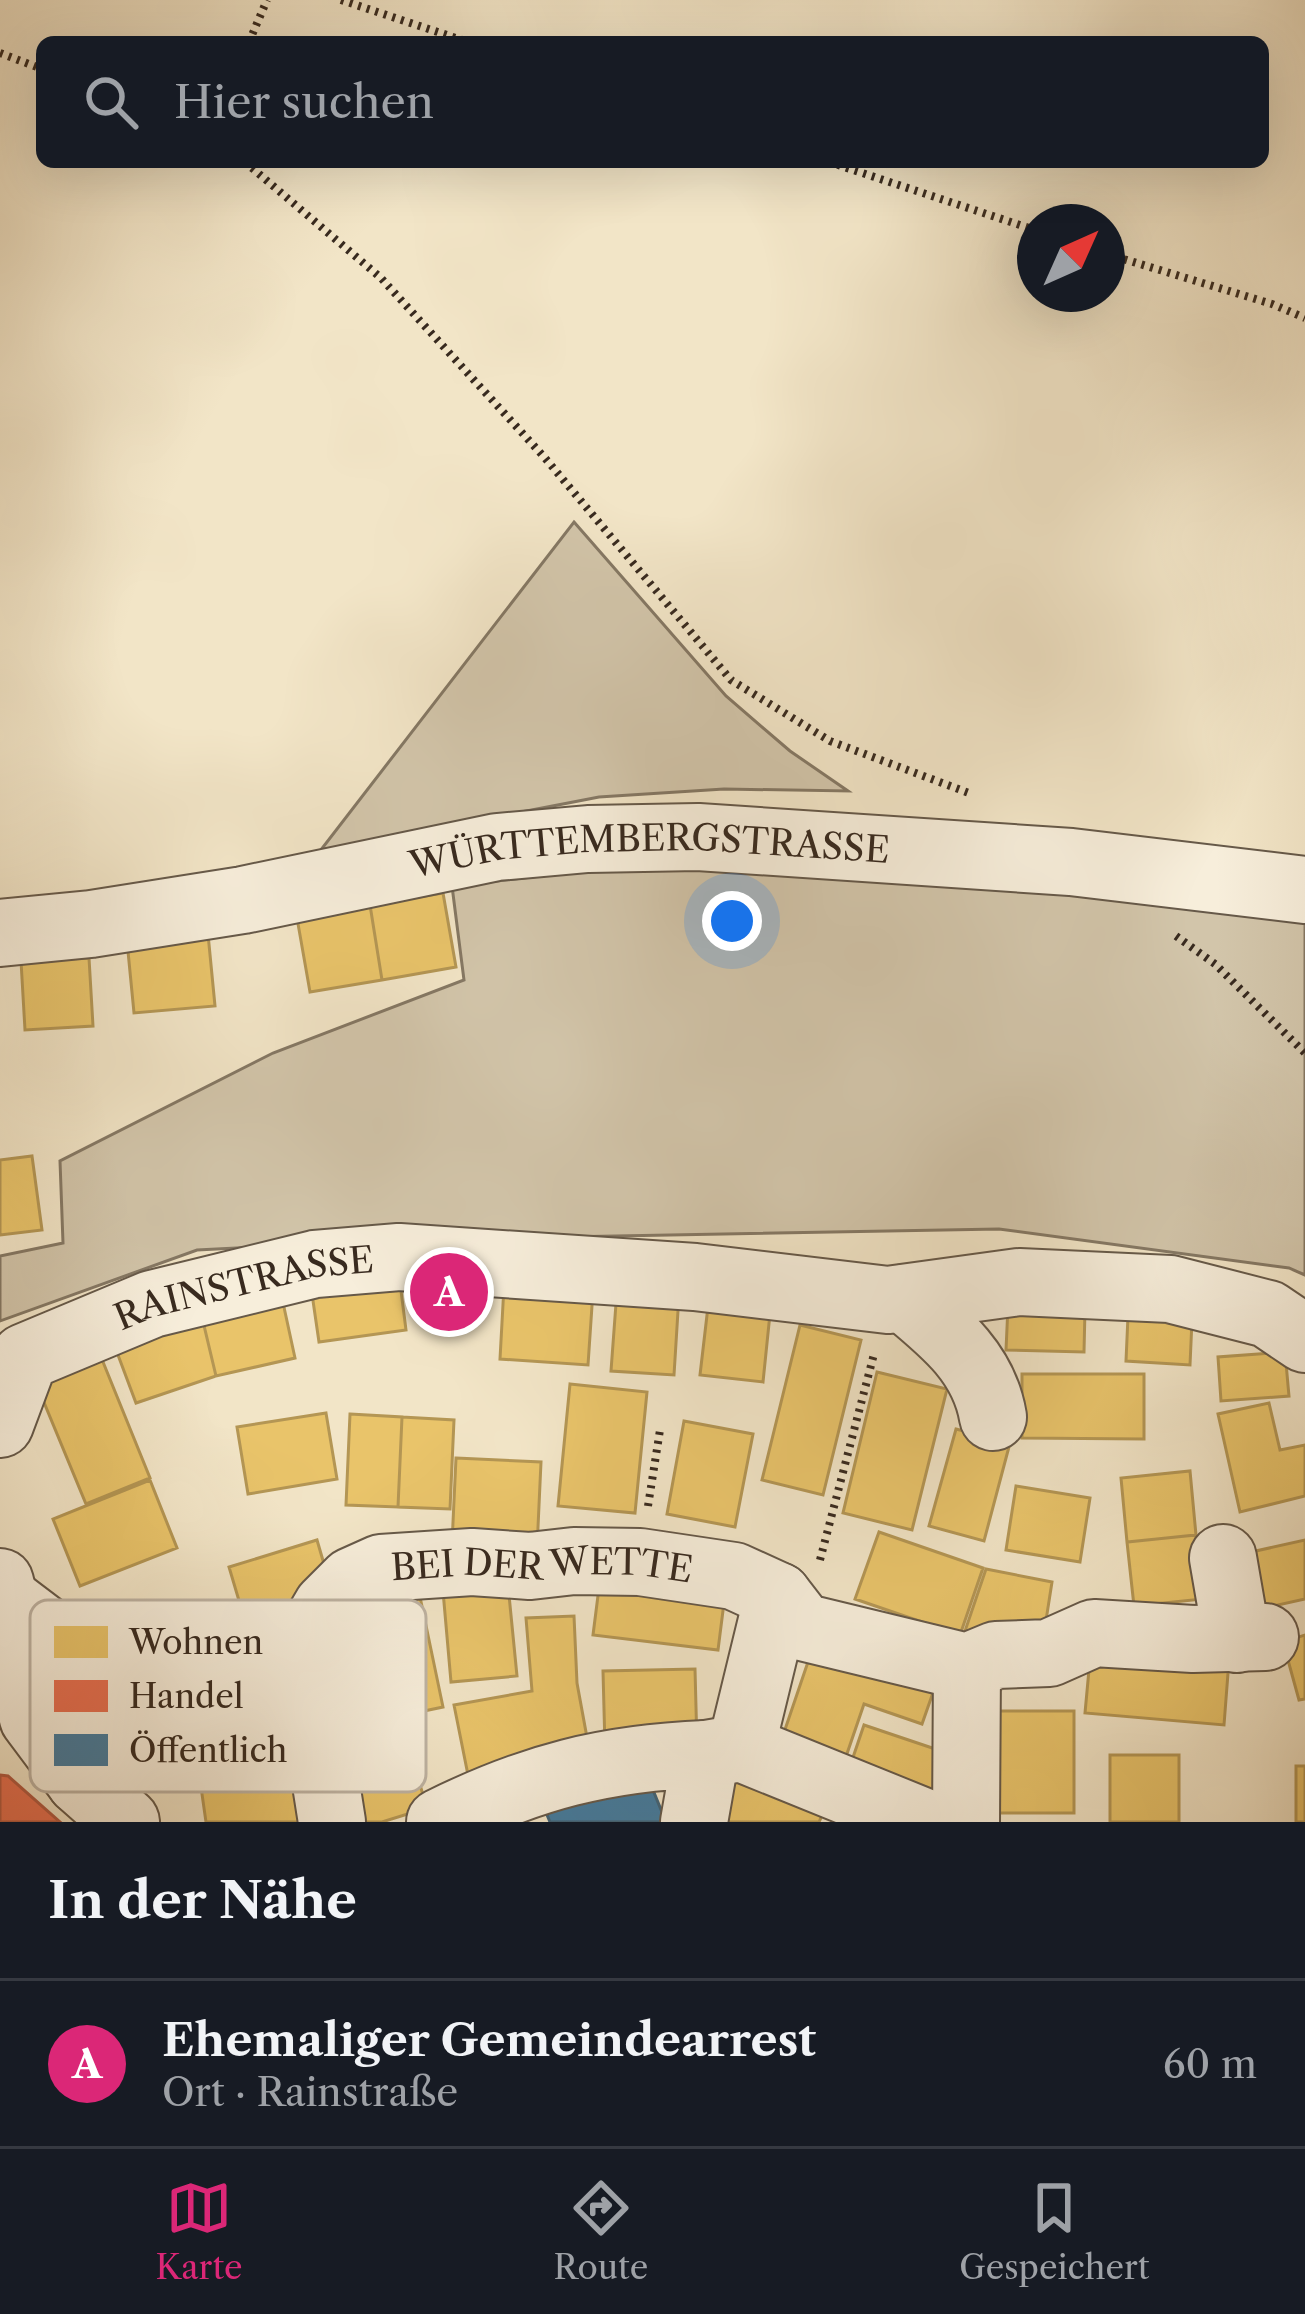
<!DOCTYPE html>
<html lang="de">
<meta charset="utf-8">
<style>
body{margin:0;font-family:"Libre Caslon Text",serif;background:#242831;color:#f1f3f6}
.compass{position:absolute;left:1017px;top:204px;width:108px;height:108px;border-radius:50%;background:#171b24;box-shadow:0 12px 48px #0002;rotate:45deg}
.you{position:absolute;left:732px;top:921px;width:42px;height:42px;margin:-30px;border:9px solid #fff;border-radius:50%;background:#1a73e8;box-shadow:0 0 0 18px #1a73e833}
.badge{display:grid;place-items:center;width:78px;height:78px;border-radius:50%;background:#db2777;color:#fff;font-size:39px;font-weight:700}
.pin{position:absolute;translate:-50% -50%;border:6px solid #fff;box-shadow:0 3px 12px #0006}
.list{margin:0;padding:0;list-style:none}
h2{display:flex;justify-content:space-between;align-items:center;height:156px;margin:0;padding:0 48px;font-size:51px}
h2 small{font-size:39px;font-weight:400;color:#9ea1a6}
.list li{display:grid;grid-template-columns:78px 1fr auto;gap:36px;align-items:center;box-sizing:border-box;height:168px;padding:0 48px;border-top:3px solid #363941}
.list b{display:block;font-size:45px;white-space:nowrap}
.list p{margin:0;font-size:39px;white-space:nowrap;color:#9ea1a6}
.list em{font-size:39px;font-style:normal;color:#9ea1a6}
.icon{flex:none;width:66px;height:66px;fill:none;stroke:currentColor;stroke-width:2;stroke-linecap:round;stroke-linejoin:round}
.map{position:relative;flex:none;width:1305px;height:1822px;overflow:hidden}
.search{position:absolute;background:#171b24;box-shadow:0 12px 48px #0002;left:36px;right:36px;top:36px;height:132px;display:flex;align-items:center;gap:30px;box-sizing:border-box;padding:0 42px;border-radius:18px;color:#9ea1a6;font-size:45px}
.sheet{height:324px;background:#171b24}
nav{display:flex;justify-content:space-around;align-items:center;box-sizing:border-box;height:168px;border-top:3px solid #363941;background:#171b24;font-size:33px;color:#9ea1a6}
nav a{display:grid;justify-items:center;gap:6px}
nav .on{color:#db2777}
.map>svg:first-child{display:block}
.green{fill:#d2c5aa;stroke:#857864;stroke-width:3}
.homes{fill:#e9c46a;stroke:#b49654;stroke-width:3}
.shops{fill:#e76f51;stroke:#b25a42;stroke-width:3}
.public{fill:#457b9d;stroke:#416377;stroke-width:3}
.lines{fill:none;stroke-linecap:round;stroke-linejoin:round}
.minor-casing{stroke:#665949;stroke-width:70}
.path{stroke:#382a1f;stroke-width:8;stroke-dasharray:3 6;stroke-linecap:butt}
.minor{stroke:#f7eedb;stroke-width:66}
.labels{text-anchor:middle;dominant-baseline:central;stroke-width:12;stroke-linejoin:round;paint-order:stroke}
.street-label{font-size:36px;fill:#382a1f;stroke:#f7eedb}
.key{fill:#f7eedb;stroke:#beb3a3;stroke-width:3}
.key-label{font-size:33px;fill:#382a1f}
</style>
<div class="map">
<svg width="1305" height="1822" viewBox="0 0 1305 1822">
<rect width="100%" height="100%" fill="#f2e5c7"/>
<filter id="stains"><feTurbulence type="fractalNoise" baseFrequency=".00167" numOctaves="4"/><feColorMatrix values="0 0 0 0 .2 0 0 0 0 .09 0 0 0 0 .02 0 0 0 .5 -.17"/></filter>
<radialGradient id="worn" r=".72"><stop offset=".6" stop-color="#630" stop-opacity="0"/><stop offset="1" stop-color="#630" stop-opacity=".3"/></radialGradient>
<!-- green -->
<path class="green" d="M 574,522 L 726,696 L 790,751 L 848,791 L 724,789 L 599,797 L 320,851 Z
M 698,858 L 1305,917 L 1305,1275 L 1289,1268 L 999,1229 L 400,1240 L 197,1250 L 0,1321 L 0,1256 L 63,1243 L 60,1161 L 273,1053 L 464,980 L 452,886 Z"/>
<!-- homes -->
<path class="homes" d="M 443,893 L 456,967 L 382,980 L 370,905 Z
M 370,905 L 382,980 L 310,992 L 297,918 Z
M 208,934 L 215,1006 L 134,1013 L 127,941 Z
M 89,958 L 93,1026 L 25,1030 L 21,961 Z
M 32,1156 L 42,1230 L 0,1235 L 0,1160 Z
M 399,1275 L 406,1330 L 319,1342 L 311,1287 Z
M 429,1276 L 472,1278 L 470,1307 L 427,1305 Z
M 504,1286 L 593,1291 L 588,1365 L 500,1359 Z
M 617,1290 L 679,1295 L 674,1375 L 611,1371 Z
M 282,1298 L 295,1358 L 216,1376 L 202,1317 Z
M 709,1298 L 771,1304 L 763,1382 L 700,1375 Z
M 1008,1306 L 1085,1309 L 1084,1352 L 1006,1350 Z
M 1128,1316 L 1192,1320 L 1190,1365 L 1126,1361 Z
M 202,1317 L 216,1376 L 136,1403 L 115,1347 Z
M 800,1325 L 861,1340 L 823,1495 L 762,1480 Z
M 1285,1352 L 1289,1396 L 1221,1401 L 1218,1357 Z
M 101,1357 L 150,1478 L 86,1504 L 36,1383 Z
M 877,1372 L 947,1389 L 912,1530 L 843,1513 Z
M 1022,1374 L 1144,1374 L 1144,1439 L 1022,1438 Z
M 570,1384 L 647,1392 L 635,1513 L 558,1506 Z
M 1269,1403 L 1280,1450 L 1305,1445 L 1305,1496 L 1240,1512 L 1218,1414 Z
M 326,1413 L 337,1479 L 248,1494 L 237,1427 Z
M 350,1414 L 402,1417 L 398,1507 L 346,1505 Z
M 402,1417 L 454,1420 L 450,1509 L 398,1507 Z
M 684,1421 L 753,1434 L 735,1527 L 667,1514 Z
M 956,1429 L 1010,1443 L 984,1541 L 929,1526 Z
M 456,1458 L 541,1462 L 537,1549 L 452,1544 Z
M 1190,1471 L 1196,1535 L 1127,1542 L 1121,1478 Z
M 150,1480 L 177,1548 L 80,1586 L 53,1519 Z
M 1016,1486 L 1090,1498 L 1080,1562 L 1006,1550 Z
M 879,1532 L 983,1568 L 960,1635 L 855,1599 Z
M 1196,1535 L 1203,1599 L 1134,1606 L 1127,1542 Z
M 317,1540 L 333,1595 L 245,1621 L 229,1567 Z
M 1305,1540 L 1305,1599 L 1251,1611 L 1238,1555 Z
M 986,1569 L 1052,1582 L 1042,1646 L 965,1631 Z
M 601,1572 L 726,1587 L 718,1650 L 593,1635 Z
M 508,1585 L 517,1676 L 451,1682 L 443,1591 Z
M 419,1592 L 443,1707 L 386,1719 L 362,1604 Z
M 574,1616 L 577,1683 L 590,1754 L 470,1785 L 454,1705 L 532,1691 L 526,1618 Z
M 1305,1635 L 1305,1699 L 1299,1700 L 1283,1642 Z
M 1091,1648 L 1229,1660 L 1224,1725 L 1085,1713 Z
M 810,1656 L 936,1684 L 922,1724 L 864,1704 L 839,1777 L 776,1756 Z
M 695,1669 L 697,1745 L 605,1747 L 603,1671 Z
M 990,1711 L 1074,1711 L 1074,1813 L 990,1813 Z
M 401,1722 L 427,1808 L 382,1822 L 359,1822 L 334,1742 Z
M 864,1725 L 959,1757 L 940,1813 L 845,1781 Z
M 302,1751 L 312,1822 L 206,1822 L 198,1766 Z
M 740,1755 L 830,1798 L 819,1822 L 708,1822 Z
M 1110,1755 L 1179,1755 L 1179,1822 L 1110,1822 Z
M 1296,1766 L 1305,1766 L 1305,1822 L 1296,1822 Z"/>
<!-- shops -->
<path class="shops" d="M 0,1775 L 8,1776 L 60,1822 L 0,1822 Z"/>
<!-- public -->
<path class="public" d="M 644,1768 L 666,1822 L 550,1822 L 543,1805 Z"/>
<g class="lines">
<!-- minor casing -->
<g class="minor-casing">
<g id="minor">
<path id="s1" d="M 0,933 L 91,924 L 243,900 L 497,847 L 588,839 L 698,837 L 1071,862 L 1305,890"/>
<path d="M 904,1298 C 945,1332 984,1363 993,1417"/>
<path id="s2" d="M 0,1424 L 25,1357 L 152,1304 L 315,1264 L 399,1257 L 695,1277 L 888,1300 L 1019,1282 L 1170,1289 L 1268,1314 L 1305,1339"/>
<path d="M 1223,1558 L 1237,1639"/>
<path d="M 0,1582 L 33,1718 L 80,1781 L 126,1822"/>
<path d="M 6,1600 C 54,1638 109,1670 128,1730 L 97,1769 L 80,1781"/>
<path d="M 741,1748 L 778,1596"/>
<path d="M 706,1754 L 741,1748 L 924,1822"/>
<path id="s3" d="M 332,1822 L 310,1683 L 313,1630 L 327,1606 L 352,1581 L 381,1568 L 472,1562 L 530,1566 L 574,1561 L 640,1562 L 734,1576 L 778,1596 L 802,1627 L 967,1667 L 996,1655 L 1049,1653 L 1094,1633 L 1193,1639 L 1265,1637"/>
<path d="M 440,1822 C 531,1777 605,1758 706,1754 L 694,1822"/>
<path d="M 966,1822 L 967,1667"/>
</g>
</g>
<!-- path -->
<path class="path" d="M 341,0 L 468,42
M 249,42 L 267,0
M 0,53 L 42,69
M 245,162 L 381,278 L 545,458 L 731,680 L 830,741 L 969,793
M 829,162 L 1035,230
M 1107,254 L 1272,304 L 1305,318
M 1176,936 L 1215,964 L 1305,1053
M 648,1506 L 660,1430
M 820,1560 L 874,1354"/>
<!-- minor -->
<use href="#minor" class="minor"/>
</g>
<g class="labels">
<!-- street labels -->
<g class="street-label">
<text stroke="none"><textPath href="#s1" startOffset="657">WÜRTTEMBERGSTRASSE</textPath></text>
<text stroke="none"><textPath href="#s2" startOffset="303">RAINSTRASSE</textPath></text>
<text stroke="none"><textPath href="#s3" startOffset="450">BEI DER WETTE</textPath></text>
</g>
</g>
<!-- legend -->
<rect x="30" y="1600" width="396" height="192" rx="18" class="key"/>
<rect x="54" y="1626" width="54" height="32" fill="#e9c46a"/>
<rect x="54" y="1680" width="54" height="32" fill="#e76f51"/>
<rect x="54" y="1734" width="54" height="32" fill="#457b9d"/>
<g class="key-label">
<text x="129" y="1654">Wohnen</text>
<text x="129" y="1708">Handel</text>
<text x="129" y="1762">Öffentlich</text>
</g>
<rect width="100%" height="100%" filter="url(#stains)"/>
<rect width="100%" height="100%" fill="url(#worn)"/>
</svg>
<svg class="compass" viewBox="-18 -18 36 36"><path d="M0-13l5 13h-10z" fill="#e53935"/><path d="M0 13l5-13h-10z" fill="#9ea1a6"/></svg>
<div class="you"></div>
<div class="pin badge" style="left:449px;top:1292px">A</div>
<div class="search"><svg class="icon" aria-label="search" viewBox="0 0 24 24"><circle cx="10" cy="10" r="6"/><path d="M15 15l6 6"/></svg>Hier suchen</div>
</div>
<section class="sheet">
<h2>In der Nähe<small></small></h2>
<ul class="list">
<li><span class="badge">A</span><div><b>Ehemaliger Gemeindearrest</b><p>Ort · Rainstraße</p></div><em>60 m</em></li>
</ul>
</section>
<nav>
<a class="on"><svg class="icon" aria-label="map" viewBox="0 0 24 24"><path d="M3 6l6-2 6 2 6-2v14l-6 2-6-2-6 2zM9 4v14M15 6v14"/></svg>Karte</a>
<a><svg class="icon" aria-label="directions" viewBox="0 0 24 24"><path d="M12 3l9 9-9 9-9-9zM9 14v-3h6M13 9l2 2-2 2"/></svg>Route</a>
<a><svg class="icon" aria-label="saved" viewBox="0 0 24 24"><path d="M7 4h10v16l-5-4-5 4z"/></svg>Gespeichert</a>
</nav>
